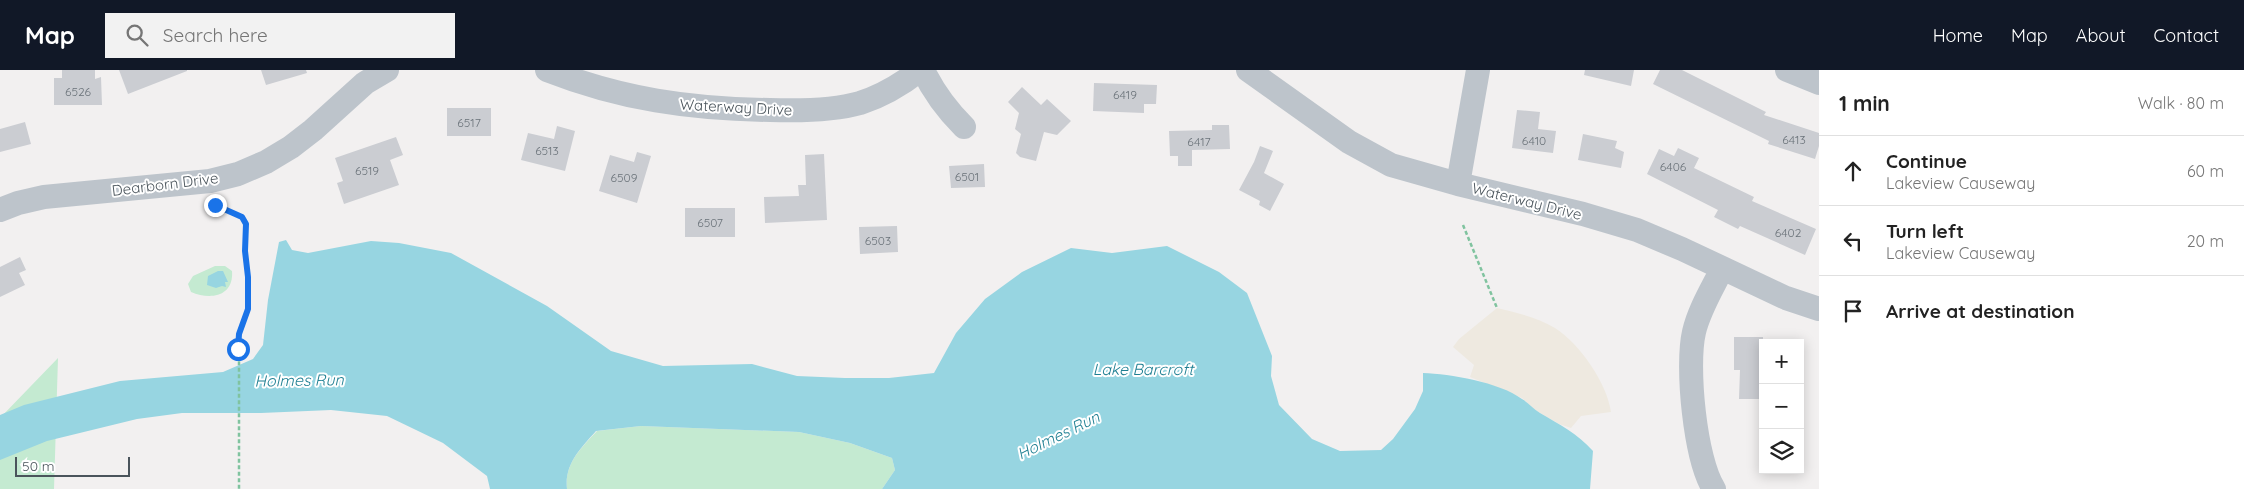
<!DOCTYPE html>
<meta charset="utf-8">
<style>
body{margin:0;font-family:Quicksand,sans-serif;background:#f2f2f2;color:#222}
.controls{position:absolute;right:15px;bottom:15px;display:grid;overflow:hidden;border-radius:0px;box-shadow:0 2px 12px #0003}
.controls button{width:45px;height:45px;display:grid;place-items:center;padding:0;border:0;border-bottom:1px solid #e0e0e0;background:#fff;color:#222;font:25px sans-serif}
.scale{position:absolute;left:15px;bottom:12px;width:115px;box-sizing:border-box;padding-left:5px;border:2px solid #4a545b;border-top:0;font-size:14px;line-height:18px;white-space:nowrap;color:#4a545b;-webkit-text-stroke:4px #fff;paint-order:stroke}
.stop{position:absolute;width:15px;height:15px;margin:-11px;border:4px solid #1a73e8;border-radius:50%;background:#fff}
.stop.end{background:#1a73e8;border-color:#fff;box-shadow:0 1px 5px #0008}
.list{margin:0;padding:0;list-style:none}
h2{display:flex;justify-content:space-between;align-items:center;height:65px;margin:0;padding:0 20px;font-size:21px}
h2 small{font-size:16px;font-weight:400;color:#767676}
.list li{display:grid;grid-template-columns:32px 1fr auto;gap:15px;align-items:center;box-sizing:border-box;height:70px;padding:0 20px;border-top:1px solid #e0e0e0}
.list b{display:block;font-size:19px;white-space:nowrap}
.list p{margin:0;font-size:16px;white-space:nowrap;color:#767676}
.list em{font-size:16px;font-style:normal;color:#767676}
.icon{flex:none;width:28px;height:28px;fill:none;stroke:currentColor;stroke-width:2;stroke-linecap:round;stroke-linejoin:round}
.map{position:relative;flex:none;width:1819px;height:419px;overflow:hidden}
header{display:flex;align-items:center;gap:30px;box-sizing:border-box;height:70px;padding:0 25px;background:#111827;color:#fff}
header strong{font-size:24px}
nav{display:flex;gap:28px;margin-inline-start:auto;font-size:18px}
.search{width:350px;height:45px;background:#f2f2f2;display:flex;align-items:center;gap:12px;box-sizing:border-box;padding:0 18px;border-radius:0px;color:#767676;font-size:19px}
main{display:flex}
aside{flex:1;background:#fff}
.map>svg:first-child{display:block}
.green{fill:#c4ead1}
.sand{fill:#eee9e0}
.water{fill:#97d5e1}
.building{fill:#cbcdd2}
.lines{fill:none;stroke-linecap:round;stroke-linejoin:round}
.path{stroke:#80c39f;stroke-width:2.5;stroke-dasharray:4 2.5;stroke-linecap:butt}
.minor{stroke:#bdc4cb;stroke-width:24}
.route{stroke:#1a73e8;stroke-width:6}
.labels{text-anchor:middle;dominant-baseline:central;stroke-width:4;stroke-linejoin:round;paint-order:stroke}
.number-label{font-size:12px;fill:#6a7279}
.street-label{font-size:15px;fill:#4a545b;stroke:#fff}
.water-label{font-size:16px;font-style:italic;fill:#1e7f92;stroke:#fff}
</style>
<header>
<strong>Map</strong>
<div class="search"><svg class="icon" aria-label="search" viewBox="0 0 24 24"><circle cx="10" cy="10" r="6"/><path d="M15 15l6 6"/></svg>Search here</div>
<nav><a>Home</a><a>Map</a><a>About</a><a>Contact</a></nav>
</header>
<main>
<div class="map">
<svg width="1819" height="419" viewBox="0 0 1819 419">
<rect width="100%" height="100%" fill="#f2f0f0"/>
<!-- green -->
<path class="green" d="M 215,196 L 225,196 L 232,201 C 234,227 210,230 191,222 L 188,214 L 193,206 Z
M 58,288 L 54,419 L 0,419 L 0,348 Z
M 641,356 L 799,362 L 850,373 L 892,388 L 895,400 L 882,419 L 567,419 C 564,394 581,378 597,361 Z"/>
<!-- sand -->
<path class="sand" d="M 1497,238 C 1517,243 1537,247 1555,258 C 1580,274 1607,313 1611,342 L 1581,346 L 1571,358 L 1559,354 L 1535,340 L 1522,328 L 1470,307 L 1474,295 L 1453,277 L 1459,269 Z"/>
<!-- water -->
<path class="water" d="M 286,170 L 292,180 L 308,183 L 371,171 L 399,173 L 451,183 L 547,236 L 611,281 L 663,296 L 752,294 L 797,306 L 845,308 L 889,308 L 934,303 L 956,263 L 985,229 L 1022,202 L 1071,178 L 1112,183 L 1167,176 L 1219,202 L 1247,223 L 1272,286 L 1271,306 L 1279,335 L 1312,369 L 1340,381 L 1381,380 L 1393,369 L 1415,339 L 1423,321 L 1423,303 C 1450,304 1499,312 1522,329 C 1529,333 1533,339 1540,343 C 1560,355 1577,363 1593,381 L 1590,419 L 882,419 L 895,400 L 892,388 L 850,373 L 799,362 L 641,356 L 596,361 C 581,378 564,394 567,419 L 490,419 L 487,406 L 443,373 L 387,346 L 331,340 L 261,343 L 182,343 L 137,349 L 47,371 L 0,390 L 0,345 L 24,335 L 120,311 L 223,302 L 253,289 L 263,275 L 268,230 L 279,172 Z
M 218,201 L 223,201 L 228,212 L 225,212 L 226,217 L 222,216 L 216,218 L 207,215 L 208,206 Z"/>
<!-- building -->
<path class="building" d="M 62,0 L 95,0 L 95,9 L 101,7 L 102,35 L 54,35 L 54,8 L 62,8 Z
M 119,0 L 187,0 L 187,1 L 128,24 Z
M 261,0 L 306,0 L 307,3 L 266,15 Z
M 1585,0 L 1634,0 L 1631,16 L 1584,5 Z
M 1660,0 L 1682,0 L 1766,42 L 1764,45 L 1819,63 L 1819,76 L 1815,89 L 1768,74 L 1769,71 L 1653,14 Z
M 1094,13 L 1157,15 L 1156,34 L 1144,34 L 1144,43 L 1093,41 Z
M 1022,17 L 1041,35 L 1047,29 L 1071,51 L 1057,65 L 1044,62 L 1036,91 L 1020,87 L 1016,83 L 1021,64 L 1015,59 L 1019,43 L 1008,32 Z
M 447,38 L 491,38 L 491,66 L 447,66 Z
M 1517,40 L 1540,42 L 1538,59 L 1556,61 L 1553,83 L 1512,78 Z
M 25,52 L 31,74 L 0,82 L 0,59 Z
M 1212,55 L 1229,55 L 1230,79 L 1192,80 L 1192,96 L 1178,96 L 1178,86 L 1170,86 L 1169,61 L 1212,60 Z
M 557,56 L 575,61 L 565,101 L 521,90 L 528,63 L 554,69 Z
M 1583,64 L 1617,71 L 1615,78 L 1624,82 L 1621,98 L 1578,90 Z
M 396,67 L 403,85 L 390,90 L 399,115 L 344,134 L 337,113 L 343,111 L 335,88 Z
M 1260,76 L 1273,81 L 1264,103 L 1284,114 L 1270,141 L 1259,135 L 1260,131 L 1239,120 L 1254,92 Z
M 1678,78 L 1699,88 L 1694,98 L 1754,127 L 1752,131 L 1816,159 L 1805,185 L 1740,156 L 1738,159 L 1714,147 L 1718,140 L 1647,104 L 1659,79 L 1674,86 Z
M 637,82 L 651,86 L 637,133 L 599,121 L 610,85 L 634,92 Z
M 824,84 L 827,150 L 765,153 L 764,127 L 799,126 L 798,115 L 806,115 L 805,85 Z
M 984,94 L 985,117 L 951,118 L 949,96 Z
M 685,138 L 735,138 L 735,167 L 685,167 Z
M 897,156 L 898,182 L 860,184 L 859,157 Z
M 20,187 L 26,200 L 19,203 L 25,215 L 0,227 L 0,197 Z
M 1734,267 L 1763,267 L 1763,329 L 1739,329 L 1740,300 L 1734,300 Z"/>
<g class="lines">
<!-- path -->
<path class="path" d="M 213,130 L 215,135 L 242,147 L 246,154 L 245,181 L 248,207 L 248,239 L 239,264 L 239,419
M 1463,155 L 1497,238"/>
<!-- minor -->
<path class="minor" d="M 547,0 C 621,29 690,39 770,40 C 799,41 832,41 860,33 C 882,26 902,14 920,0
M 923,0 C 934,23 946,39 964,57
M 1248,0 L 1349,72 L 1391,95 L 1458,114 L 1583,144 L 1637,160 L 1682,179 L 1786,228 L 1819,239
M 1787,0 L 1819,13
M 1458,114 L 1478,0
M 0,140 L 18,133 L 44,127 L 210,111 L 238,104 L 266,92 L 291,77 L 313,60 L 365,13 L 387,0
M 1714,419 C 1695,390 1686,296 1694,262 C 1699,240 1712,219 1722,199"/>
</g>
<g class="lines">
<!-- route -->
<path class="route" d="M 215,135 L 242,147 L 246,154 L 245,181 L 248,207 L 248,239 L 239,264 L 238,279"/>
</g>
<g class="labels">
<!-- number labels -->
<g class="number-label">
<text x="78" y="21">6526</text>
<text x="1125" y="24">6419</text>
<text x="469" y="52">6517</text>
<text x="1794" y="69">6413</text>
<text x="1534" y="70">6410</text>
<text x="1199" y="71">6417</text>
<text x="547" y="80">6513</text>
<text x="1673" y="96">6406</text>
<text x="367" y="100">6519</text>
<text x="967" y="106">6501</text>
<text x="624" y="107">6509</text>
<text x="710" y="152">6507</text>
<text x="1788" y="162">6402</text>
<text x="878" y="170">6503</text>
</g>
<!-- street labels -->
<g class="street-label">
<text transform="translate(736 37) rotate(3)">Waterway Drive</text>
<text transform="translate(165 114) rotate(-7)">Dearborn Drive</text>
<text transform="translate(1527 131) rotate(14)">Waterway Drive</text>
</g>
<!-- water labels -->
<g class="water-label">
<text x="1143" y="299">Lake Barcroft</text>
<text transform="translate(299 310) rotate(-1)">Holmes Run</text>
<text transform="translate(1058 365) rotate(-26)">Holmes Run</text>
</g>
</g>
</svg>
<div class="controls">
<button>+</button>
<button>−</button>
<button><svg class="icon" aria-label="layers" viewBox="0 0 24 24"><path d="M12 4l9 5-9 5-9-5zM3 14l9 5 9-5"/></svg></button>
</div>
<div class="scale">50 m</div>
<div class="stop" style="left:238px;top:279px"></div>
<div class="stop end" style="left:215px;top:135px"></div>
</div>
<aside>
<h2>1 min<small>Walk · 80 m</small></h2>
<ul class="list">
<li><svg class="icon" aria-label="ahead" viewBox="0 0 24 24"><path d="M12 20V5M6 11l6-6 6 6"/></svg><div><b>Continue</b><p>Lakeview Causeway</p></div><em>60 m</em></li>
<li><svg class="icon" aria-label="left" viewBox="0 0 24 24"><path d="M17 20v-9H6M10 6l-5 5 5 5"/></svg><div><b>Turn left</b><p>Lakeview Causeway</p></div><em>20 m</em></li>
<li><svg class="icon" aria-label="arrive" viewBox="0 0 24 24"><path d="M6 21V4h12l-3 4 3 4H6"/></svg><div><b>Arrive at destination</b></div></li>
</ul>
</aside>
</main>
